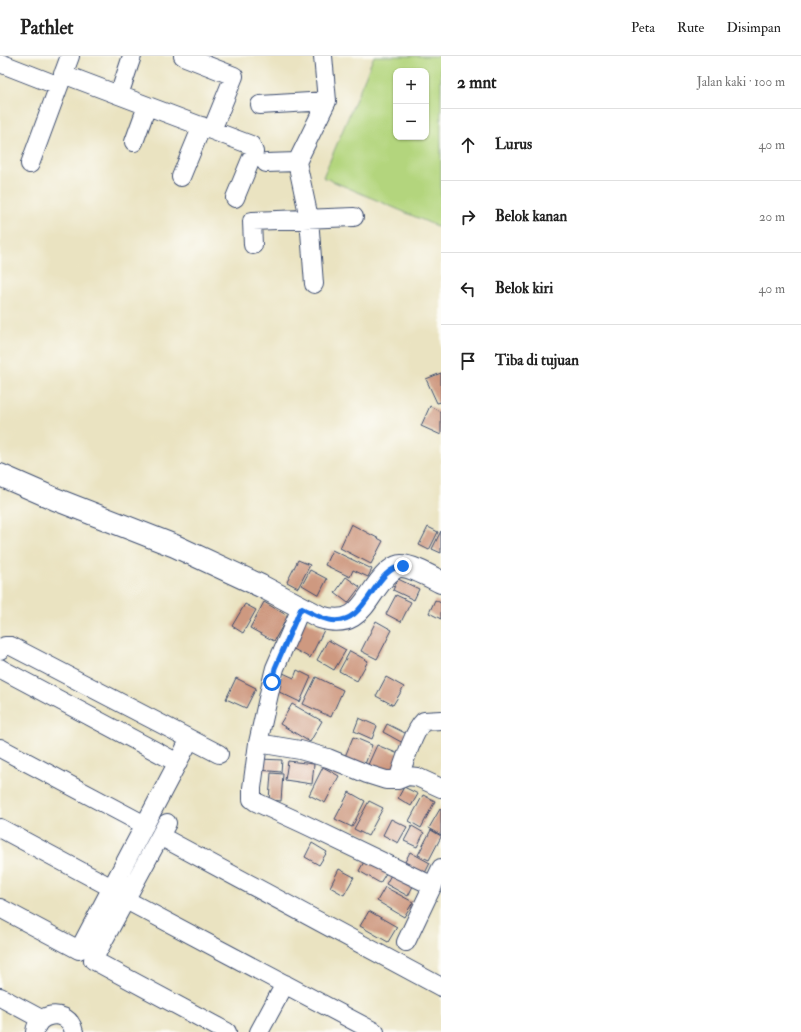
<!DOCTYPE html>
<html lang="id">
<meta charset="utf-8">
<style>
body{margin:0;font-family:"IM FELL Double Pica",serif;background:#f6f6f6;color:#222}
.controls{position:absolute;right:12px;top:12px;display:grid;overflow:hidden;border-radius:8px;box-shadow:0 1px 3px #0004}
.controls button{width:36px;height:36px;display:grid;place-items:center;padding:0;border:0;border-bottom:1px solid #e0e0e0;background:#fff;color:#222;font:20px sans-serif}
.stop{position:absolute;width:12px;height:12px;margin:-9px;border:3px solid #1a73e8;border-radius:50%;background:#fff}
.stop.end{background:#1a73e8;border-color:#fff;box-shadow:0 1px 4px #0008}
.list{margin:0;padding:0;list-style:none}
h2{display:flex;justify-content:space-between;align-items:center;height:52px;margin:0;padding:0 16px;font-size:17px}
h2 small{font-size:13px;font-weight:400;color:#767676}
.list li{display:grid;grid-template-columns:26px 1fr auto;gap:12px;align-items:center;box-sizing:border-box;height:72px;padding:0 16px;border-top:1px solid #e0e0e0}
.list b{display:block;font-size:15px;white-space:nowrap}
.list em{font-size:13px;font-style:normal;color:#767676}
.icon{flex:none;width:22px;height:22px;fill:none;stroke:currentColor;stroke-width:2;stroke-linecap:round;stroke-linejoin:round}
.map{position:relative;flex:none;width:441px;height:976px;overflow:hidden}
header{display:flex;align-items:center;gap:24px;box-sizing:border-box;height:56px;padding:0 20px;background:#fff;border-bottom:1px solid #e0e0e0}
header strong{font-size:19px}
nav{display:flex;gap:22px;margin-inline-start:auto;font-size:14px}
main{display:flex}
aside{flex:1;background:#fff}
.map>svg:first-child{display:block}
.green{fill:#b3d57d;stroke:#67826e;fill-rule:evenodd}
.building{fill:#ce9980}
.lines{fill:none;stroke-linecap:round;stroke-linejoin:round}
.street-casing{stroke:#3a4a6d;stroke-width:20}
.secondary-casing{stroke:#3a4a6d;stroke-width:24}
.street{stroke:#fff;stroke-width:18}
.secondary{stroke:#fff;stroke-width:22}
.route{stroke:#1a73e8;stroke-width:5}
</style>
<header>
<strong>Pathlet</strong>
<nav><a>Peta</a><a>Rute</a><a>Disimpan</a></nav>
</header>
<main>
<div class="map">
<svg width="441" height="976" viewBox="0 0 441 976">
<rect width="100%" height="100%" fill="#fdfcf7"/>
<filter id="ink" filterUnits="userSpaceOnUse"><feTurbulence type="fractalNoise" baseFrequency=".025" numOctaves="2"/><feDisplacementMap in="SourceGraphic" scale="8" xChannelSelector="R" yChannelSelector="G"/><feConvolveMatrix kernelMatrix="1 2 1 2 8 2 1 2 1" color-interpolation-filters="sRGB"/></filter>
<filter id="wash" filterUnits="userSpaceOnUse"><feTurbulence type="fractalNoise" baseFrequency=".012" numOctaves="4" result="noise"/><feDisplacementMap in="SourceGraphic" scale="16" xChannelSelector="R" yChannelSelector="G"/><feGaussianBlur stdDeviation="0.9" result="paint"/><feColorMatrix in="noise" values="0 0 0 0 0 0 0 0 0 0 0 0 0 0 0 0 0 1.4 0 .05"/><feComposite in="paint" operator="in"/></filter>
<g filter="url(#wash)">
<rect width="100%" height="100%" fill="#eae3c1"/>
<!-- green -->
<path class="green" d="M 374,0 L 441,0 L 441,172 L 323,121 ZM 396,15 L 426,15 L 426,81 L 396,81 Z"/>
<g id="blocks">
<!-- building -->
<path class="building" d="M 441,317 L 441,346 L 437,347 L 426,323 Z
M 430,350 L 441,356 L 441,379 L 421,370 Z
M 351,468 L 383,485 L 371,508 L 340,492 Z
M 428,471 L 438,476 L 429,494 L 419,489 Z
M 441,475 L 441,497 L 432,493 Z
M 332,494 L 372,513 L 368,521 L 353,514 L 350,521 L 325,509 Z
M 298,504 L 310,509 L 298,532 L 287,526 Z
M 310,514 L 327,523 L 319,539 L 302,529 Z
M 346,521 L 360,531 L 348,547 L 335,537 Z
M 398,523 L 419,533 L 414,544 L 393,534 Z
M 396,539 L 411,546 L 401,566 L 386,558 Z
M 435,544 L 441,547 L 441,563 L 429,557 Z
M 264,546 L 288,560 L 274,585 L 250,572 Z
M 245,548 L 256,554 L 243,577 L 232,570 Z
M 304,564 L 324,574 L 310,602 L 290,591 Z
M 376,565 L 392,574 L 377,603 L 361,595 Z
M 328,584 L 346,594 L 334,614 L 317,604 Z
M 350,595 L 368,605 L 357,625 L 339,615 Z
M 297,614 L 311,621 L 300,646 L 275,634 L 283,617 L 294,622 Z
M 316,621 L 343,634 L 331,661 L 303,648 Z
M 386,621 L 404,631 L 393,649 L 376,640 Z
M 236,622 L 256,632 L 246,652 L 226,643 Z
M 292,648 L 322,665 L 310,686 L 280,668 Z
M 359,662 L 377,670 L 372,683 L 354,675 Z
M 387,668 L 407,678 L 403,687 L 383,676 Z
M 353,681 L 372,689 L 364,711 L 344,703 Z
M 377,689 L 401,699 L 392,721 L 367,711 Z
M 260,703 L 282,704 L 281,716 L 259,714 Z
M 288,705 L 314,708 L 312,728 L 285,724 Z
M 323,711 L 339,720 L 325,747 L 309,739 Z
M 271,717 L 283,718 L 281,745 L 269,744 Z
M 404,731 L 418,738 L 411,750 L 398,742 Z
M 349,736 L 365,745 L 352,771 L 335,763 Z
M 423,739 L 435,745 L 421,772 L 409,765 Z
M 369,745 L 383,752 L 368,780 L 354,773 Z
M 440,753 L 441,754 L 441,779 L 429,772 Z
M 391,763 L 407,771 L 398,787 L 383,779 Z
M 412,770 L 424,777 L 417,791 L 404,785 Z
M 431,774 L 441,780 L 441,781 L 429,804 L 418,799 Z
M 312,787 L 327,796 L 319,809 L 305,801 Z
M 410,796 L 430,807 L 424,819 L 404,808 Z
M 366,802 L 388,814 L 380,827 L 359,815 Z
M 339,813 L 354,821 L 344,839 L 330,831 Z
M 392,817 L 414,828 L 408,840 L 386,828 Z
M 385,831 L 413,846 L 404,861 L 377,845 Z
M 369,855 L 397,871 L 388,886 L 360,870 Z"/>
</g>
</g>
<g filter="url(#ink)">
<use href="#blocks" fill-opacity="0" stroke="#3a4a6d" stroke-width="1"/>
<g class="lines">
<!-- street casing -->
<g class="street-casing">
<path id="street" d="M 183,0 L 234,20 L 212,74
M 0,7 L 59,30
M 63,18 L 251,89 L 254,96 L 235,142
M 119,39 L 132,0
M 260,49 L 327,45
M 134,86 L 147,50
M 266,107 L 297,106
M 30,108 L 70,0
M 181,121 L 202,70
M 253,189 L 252,165 L 354,161
M 314,228 L 309,162 L 297,106 L 327,45 L 323,0
M 301,552 L 275,612 L 273,620 L 258,687 L 252,732 L 252,743 L 256,746 L 304,768 L 433,830
M 0,594 L 5,590 L 11,590 L 219,698
M 0,612 L 1,613 L 178,707
M 258,687 L 300,694 L 328,702 L 367,718 L 386,724 L 398,724 L 408,720 L 417,721 L 441,732
M 0,692 L 145,769
M 398,724 C 403,709 414,674 424,665 L 441,664
M 167,767 L 93,904 L 227,976
M 0,772 L 112,832
M 160,780 L 441,931
M 126,844 L 375,976
M 0,852 L 79,894 L 190,683
M 406,886 L 441,812
M 0,941 L 41,963
M 35,976 C 37,957 64,953 72,970 C 73,972 73,974 74,976
M 259,976 L 285,928"/>
</g>
<!-- secondary casing -->
<g class="secondary-casing">
<path id="secondary" d="M 0,419 L 55,443 L 175,490 L 261,530 L 320,561 C 362,574 364,540 388,517 C 392,514 395,510 401,510 C 412,510 431,521 441,526"/>
</g>
<!-- street -->
<use href="#street" class="street"/>
<!-- secondary -->
<use href="#secondary" class="secondary"/>
</g>
</g>
<g class="lines" filter="url(#ink)">
<!-- route -->
<path class="route" d="M 272,626 L 275,612 L 301,552 C 310,556 319,562 329,564 C 368,572 372,512 403,510"/>
</g>
</svg>
<div class="controls">
<button>+</button>
<button>−</button>
</div>
<div class="stop" style="left:272px;top:626px"></div>
<div class="stop end" style="left:403px;top:510px"></div>
</div>
<aside>
<h2>2 mnt<small>Jalan kaki · 100 m</small></h2>
<ul class="list">
<li><svg class="icon" aria-label="ahead" viewBox="0 0 24 24"><path d="M12 20V5M6 11l6-6 6 6"/></svg><div><b>Lurus</b></div><em>40 m</em></li>
<li><svg class="icon" aria-label="right" viewBox="0 0 24 24"><path d="M7 20v-9h11M14 6l5 5-5 5"/></svg><div><b>Belok kanan</b></div><em>20 m</em></li>
<li><svg class="icon" aria-label="left" viewBox="0 0 24 24"><path d="M17 20v-9H6M10 6l-5 5 5 5"/></svg><div><b>Belok kiri</b></div><em>40 m</em></li>
<li><svg class="icon" aria-label="arrive" viewBox="0 0 24 24"><path d="M6 21V4h12l-3 4 3 4H6"/></svg><div><b>Tiba di tujuan</b></div></li>
</ul>
</aside>
</main>
